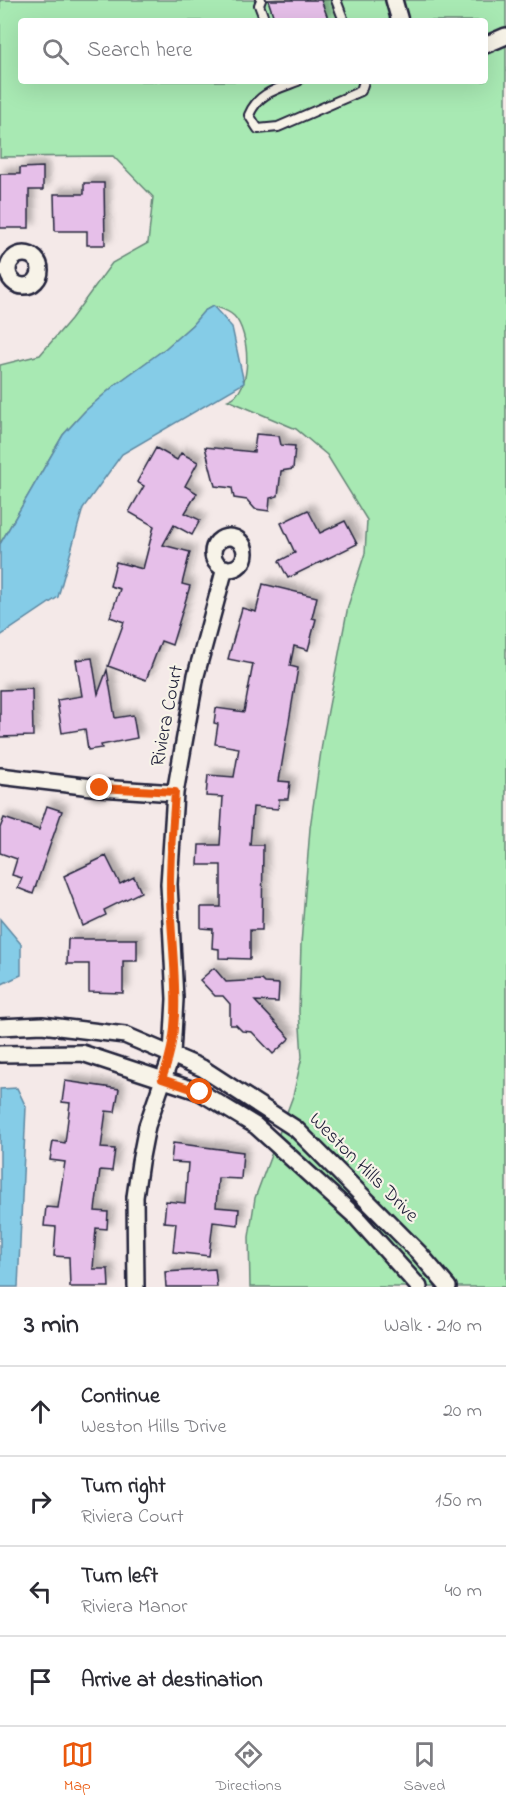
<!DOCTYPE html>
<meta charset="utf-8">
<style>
body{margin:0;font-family:"Indie Flower",sans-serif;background:#f2f2f3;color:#2b2b33}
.stop{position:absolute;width:18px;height:18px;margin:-14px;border:4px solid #ea580c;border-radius:50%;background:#fff}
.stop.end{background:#ea580c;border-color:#fff;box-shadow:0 2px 6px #0008}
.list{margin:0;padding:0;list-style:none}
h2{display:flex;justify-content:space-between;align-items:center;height:78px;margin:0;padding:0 24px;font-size:26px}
h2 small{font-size:20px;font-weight:400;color:#7c7c81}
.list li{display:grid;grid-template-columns:39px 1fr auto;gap:18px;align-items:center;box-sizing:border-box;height:90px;padding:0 24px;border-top:2px solid #e1e1e2}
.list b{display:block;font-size:22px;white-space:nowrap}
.list p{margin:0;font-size:20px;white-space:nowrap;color:#7c7c81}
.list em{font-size:20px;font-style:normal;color:#7c7c81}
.icon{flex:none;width:33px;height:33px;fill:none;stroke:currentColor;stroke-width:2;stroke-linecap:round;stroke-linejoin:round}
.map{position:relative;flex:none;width:506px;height:1287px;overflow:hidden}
.search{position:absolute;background:#fff;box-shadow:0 6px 24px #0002;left:18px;right:18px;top:18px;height:66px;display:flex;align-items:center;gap:15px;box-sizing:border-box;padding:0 21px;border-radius:6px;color:#7c7c81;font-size:22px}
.sheet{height:438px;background:#fff}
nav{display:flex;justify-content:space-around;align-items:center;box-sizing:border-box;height:84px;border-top:2px solid #e1e1e2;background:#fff;font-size:16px;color:#7c7c81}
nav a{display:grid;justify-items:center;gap:3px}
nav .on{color:#ea580c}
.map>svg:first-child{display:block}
.green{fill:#a8e9b3;stroke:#658677;stroke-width:1.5;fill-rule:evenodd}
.water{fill:#85cce7;stroke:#5d88a2;stroke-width:1.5}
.building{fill:#e6bfe9;stroke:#22223b;stroke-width:1.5;filter:url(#shadow)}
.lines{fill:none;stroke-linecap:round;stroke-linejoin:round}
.lane-casing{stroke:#22223b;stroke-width:12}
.street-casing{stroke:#22223b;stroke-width:20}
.lane{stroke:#f7f3e8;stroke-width:8}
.street{stroke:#f7f3e8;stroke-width:15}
.route{stroke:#ea580c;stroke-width:8}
.labels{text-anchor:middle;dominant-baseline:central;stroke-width:4.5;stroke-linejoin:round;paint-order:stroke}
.street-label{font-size:20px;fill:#22223b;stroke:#f7f3e8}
</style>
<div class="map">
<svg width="506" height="1287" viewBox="0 0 506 1287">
<defs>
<filter id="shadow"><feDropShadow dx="5.5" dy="-5.5" stdDeviation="3" flood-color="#0004"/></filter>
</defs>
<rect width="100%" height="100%" fill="#f4e9e8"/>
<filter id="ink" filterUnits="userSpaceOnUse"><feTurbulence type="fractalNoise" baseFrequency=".0167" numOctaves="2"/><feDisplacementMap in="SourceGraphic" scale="12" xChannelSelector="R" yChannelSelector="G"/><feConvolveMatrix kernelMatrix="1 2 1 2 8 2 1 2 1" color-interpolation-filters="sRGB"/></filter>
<g filter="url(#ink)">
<!-- green -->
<path class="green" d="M 0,0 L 506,0 L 506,1287 L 250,1287 L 249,1237 L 255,1198 L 293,1096 L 302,1057 L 299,1012 L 301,944 L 310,828 L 323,737 L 348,606 L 365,553 L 367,520 L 327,455 L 296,429 L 228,400 C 254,392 250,332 234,316 C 228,310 221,309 213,306 L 204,311 L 192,325 L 166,348 L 115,385 L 85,411 L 63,435 L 0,544 L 0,365 L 40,355 L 71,319 L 112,263 L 148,243 L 153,197 L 113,156 L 0,157 ZM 21,21 L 485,21 L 485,81 L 21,81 Z"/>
<!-- water -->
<path class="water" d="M 213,306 L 232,327 L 244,383 L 122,454 L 83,508 L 58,597 L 0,636 L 0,544 L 63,435 L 85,411 L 115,385 L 166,348 L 192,325 L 204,311 Z
M 0,919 L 21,944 L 21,975 L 0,985 Z
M 17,1088 L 26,1107 L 18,1287 L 0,1287 L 0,1089 Z"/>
<!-- building -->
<path class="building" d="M 268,0 L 321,0 L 329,21 L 275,21 Z
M 43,167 L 43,190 L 29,190 L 29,228 L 0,228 L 0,174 L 20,174 L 20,168 Z
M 84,183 L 104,183 L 105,245 L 87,245 L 87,231 L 55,231 L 54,194 L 84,194 Z
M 256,434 L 279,436 L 281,445 L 295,446 L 293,469 L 281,471 L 278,496 L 270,498 L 269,511 L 255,509 L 247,500 L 234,498 L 232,488 L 215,486 L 205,447 L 254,452 Z
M 156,448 L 177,460 L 181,453 L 198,462 L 185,486 L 197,493 L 185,513 L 200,520 L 192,535 L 174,525 L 163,545 L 190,552 L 182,584 L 190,586 L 172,645 L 161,641 L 146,680 L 108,666 L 124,622 L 110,617 L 120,589 L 110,586 L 116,562 L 143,569 L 154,526 L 129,512 L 144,486 L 137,482 Z
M 308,510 L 320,533 L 345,521 L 357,544 L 288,578 L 279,561 L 295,553 L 281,523 Z
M 263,584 L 317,597 L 312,618 L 316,619 L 308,650 L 294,646 L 290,666 L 298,668 L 279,781 L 290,782 L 288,799 L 279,799 L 278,809 L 253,807 L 250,845 L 263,845 L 262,930 L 250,930 L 250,959 L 219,958 L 219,949 L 212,948 L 213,929 L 201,928 L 201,907 L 221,907 L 221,865 L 198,865 L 199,845 L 220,845 L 223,797 L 206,796 L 208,775 L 234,777 L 239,748 L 215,744 L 218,724 L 214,723 L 216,708 L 244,712 L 253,664 L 228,659 L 242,608 L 256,612 Z
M 92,658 L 98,694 L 107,670 L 115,718 L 133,715 L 137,738 L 101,745 L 102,748 L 88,750 L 85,729 L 62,733 L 57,700 L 82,696 L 76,660 Z
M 32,689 L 33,736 L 0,737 L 0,690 Z
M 47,806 L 62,811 L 33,894 L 18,888 L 22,878 L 12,875 L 17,859 L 0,853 L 0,828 L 4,818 L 39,830 Z
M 106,856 L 120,884 L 134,877 L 141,892 L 104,910 L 106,915 L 83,926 L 64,876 Z
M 68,939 L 137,939 L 137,961 L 123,961 L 123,993 L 89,992 L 89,964 L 67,964 Z
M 214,968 L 226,982 L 262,980 L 265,983 L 279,984 L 278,1002 L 255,1001 L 290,1038 L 273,1054 L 252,1032 L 242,1031 L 236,1025 L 230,1025 L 230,1004 L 223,996 L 215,996 L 200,980 Z
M 65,1081 L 119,1089 L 115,1112 L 106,1111 L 101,1148 L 115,1149 L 112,1171 L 100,1170 L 95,1211 L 108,1212 L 107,1229 L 96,1228 L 93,1269 L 108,1269 L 109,1287 L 70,1287 L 69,1257 L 54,1256 L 56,1227 L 44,1226 L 46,1207 L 58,1208 L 65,1162 L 50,1160 L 53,1141 L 65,1143 L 70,1103 L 62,1102 Z
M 173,1143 L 243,1152 L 241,1179 L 218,1178 L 216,1207 L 239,1209 L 238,1225 L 213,1222 L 209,1256 L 173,1252 L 176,1223 L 164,1222 L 166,1201 L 185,1203 L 188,1163 L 171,1162 Z
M 215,1269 L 217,1287 L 166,1287 L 165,1272 Z"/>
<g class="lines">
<!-- lane casing -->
<g class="lane-casing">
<path id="lane" d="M 261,0 L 259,5 L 265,21
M 336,0 L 344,21
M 298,81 C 277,89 258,93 249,115 L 258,129 L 278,127 L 361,91 L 364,81"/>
</g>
<!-- street casing -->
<g class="street-casing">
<path id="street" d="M 394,0 L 400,21
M 485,45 L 506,36
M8 270a16 16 0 1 1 32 0a16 16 0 1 1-32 0Z
M213 553a16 16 0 1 1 32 0a16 16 0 1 1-32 0Z
M 0,776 L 100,788 L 175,793
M 0,1027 L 42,1025 L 125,1035 L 202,1068 L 296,1129 L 419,1253 L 448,1287
M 0,1054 L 82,1053 L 200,1092 L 256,1126 L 356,1217 L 419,1287
M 136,1287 L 135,1197 L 140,1162 L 147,1126 L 172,1054 L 175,999 L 169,884 L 175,793 L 196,675 L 225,568"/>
</g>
<!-- lane -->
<use href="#lane" class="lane"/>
<!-- street -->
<use href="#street" class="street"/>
</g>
</g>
<g class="lines" filter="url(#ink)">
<!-- route -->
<path class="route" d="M 100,788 L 175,792 C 173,823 170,854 170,884 C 169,948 187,1018 162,1079 L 200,1092"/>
</g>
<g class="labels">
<!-- street labels -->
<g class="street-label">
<text transform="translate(168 716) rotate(-79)">Riviera Court</text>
<text transform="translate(363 1168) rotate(45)">Weston Hills Drive</text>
</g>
</g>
</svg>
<div class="stop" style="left:200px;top:1092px"></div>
<div class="stop end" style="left:100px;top:788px"></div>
<div class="search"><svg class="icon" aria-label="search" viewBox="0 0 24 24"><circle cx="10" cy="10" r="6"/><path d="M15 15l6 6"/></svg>Search here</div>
</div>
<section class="sheet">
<h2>3 min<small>Walk · 210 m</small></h2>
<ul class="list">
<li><svg class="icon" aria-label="ahead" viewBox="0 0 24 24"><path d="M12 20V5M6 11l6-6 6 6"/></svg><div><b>Continue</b><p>Weston Hills Drive</p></div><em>20 m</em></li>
<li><svg class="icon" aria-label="right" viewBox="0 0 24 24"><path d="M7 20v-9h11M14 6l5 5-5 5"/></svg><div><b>Turn right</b><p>Riviera Court</p></div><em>150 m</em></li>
<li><svg class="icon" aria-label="left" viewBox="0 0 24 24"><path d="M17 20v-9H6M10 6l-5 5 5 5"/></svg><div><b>Turn left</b><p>Riviera Manor</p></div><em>40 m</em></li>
<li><svg class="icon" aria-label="arrive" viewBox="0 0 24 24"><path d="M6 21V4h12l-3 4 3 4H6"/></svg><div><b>Arrive at destination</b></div></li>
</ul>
</section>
<nav>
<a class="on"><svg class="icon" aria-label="map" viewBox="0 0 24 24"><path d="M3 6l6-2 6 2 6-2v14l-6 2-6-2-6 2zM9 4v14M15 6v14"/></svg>Map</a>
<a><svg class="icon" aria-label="directions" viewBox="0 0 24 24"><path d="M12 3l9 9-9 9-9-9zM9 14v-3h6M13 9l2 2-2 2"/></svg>Directions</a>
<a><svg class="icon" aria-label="saved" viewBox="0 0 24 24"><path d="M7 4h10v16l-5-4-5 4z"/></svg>Saved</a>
</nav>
